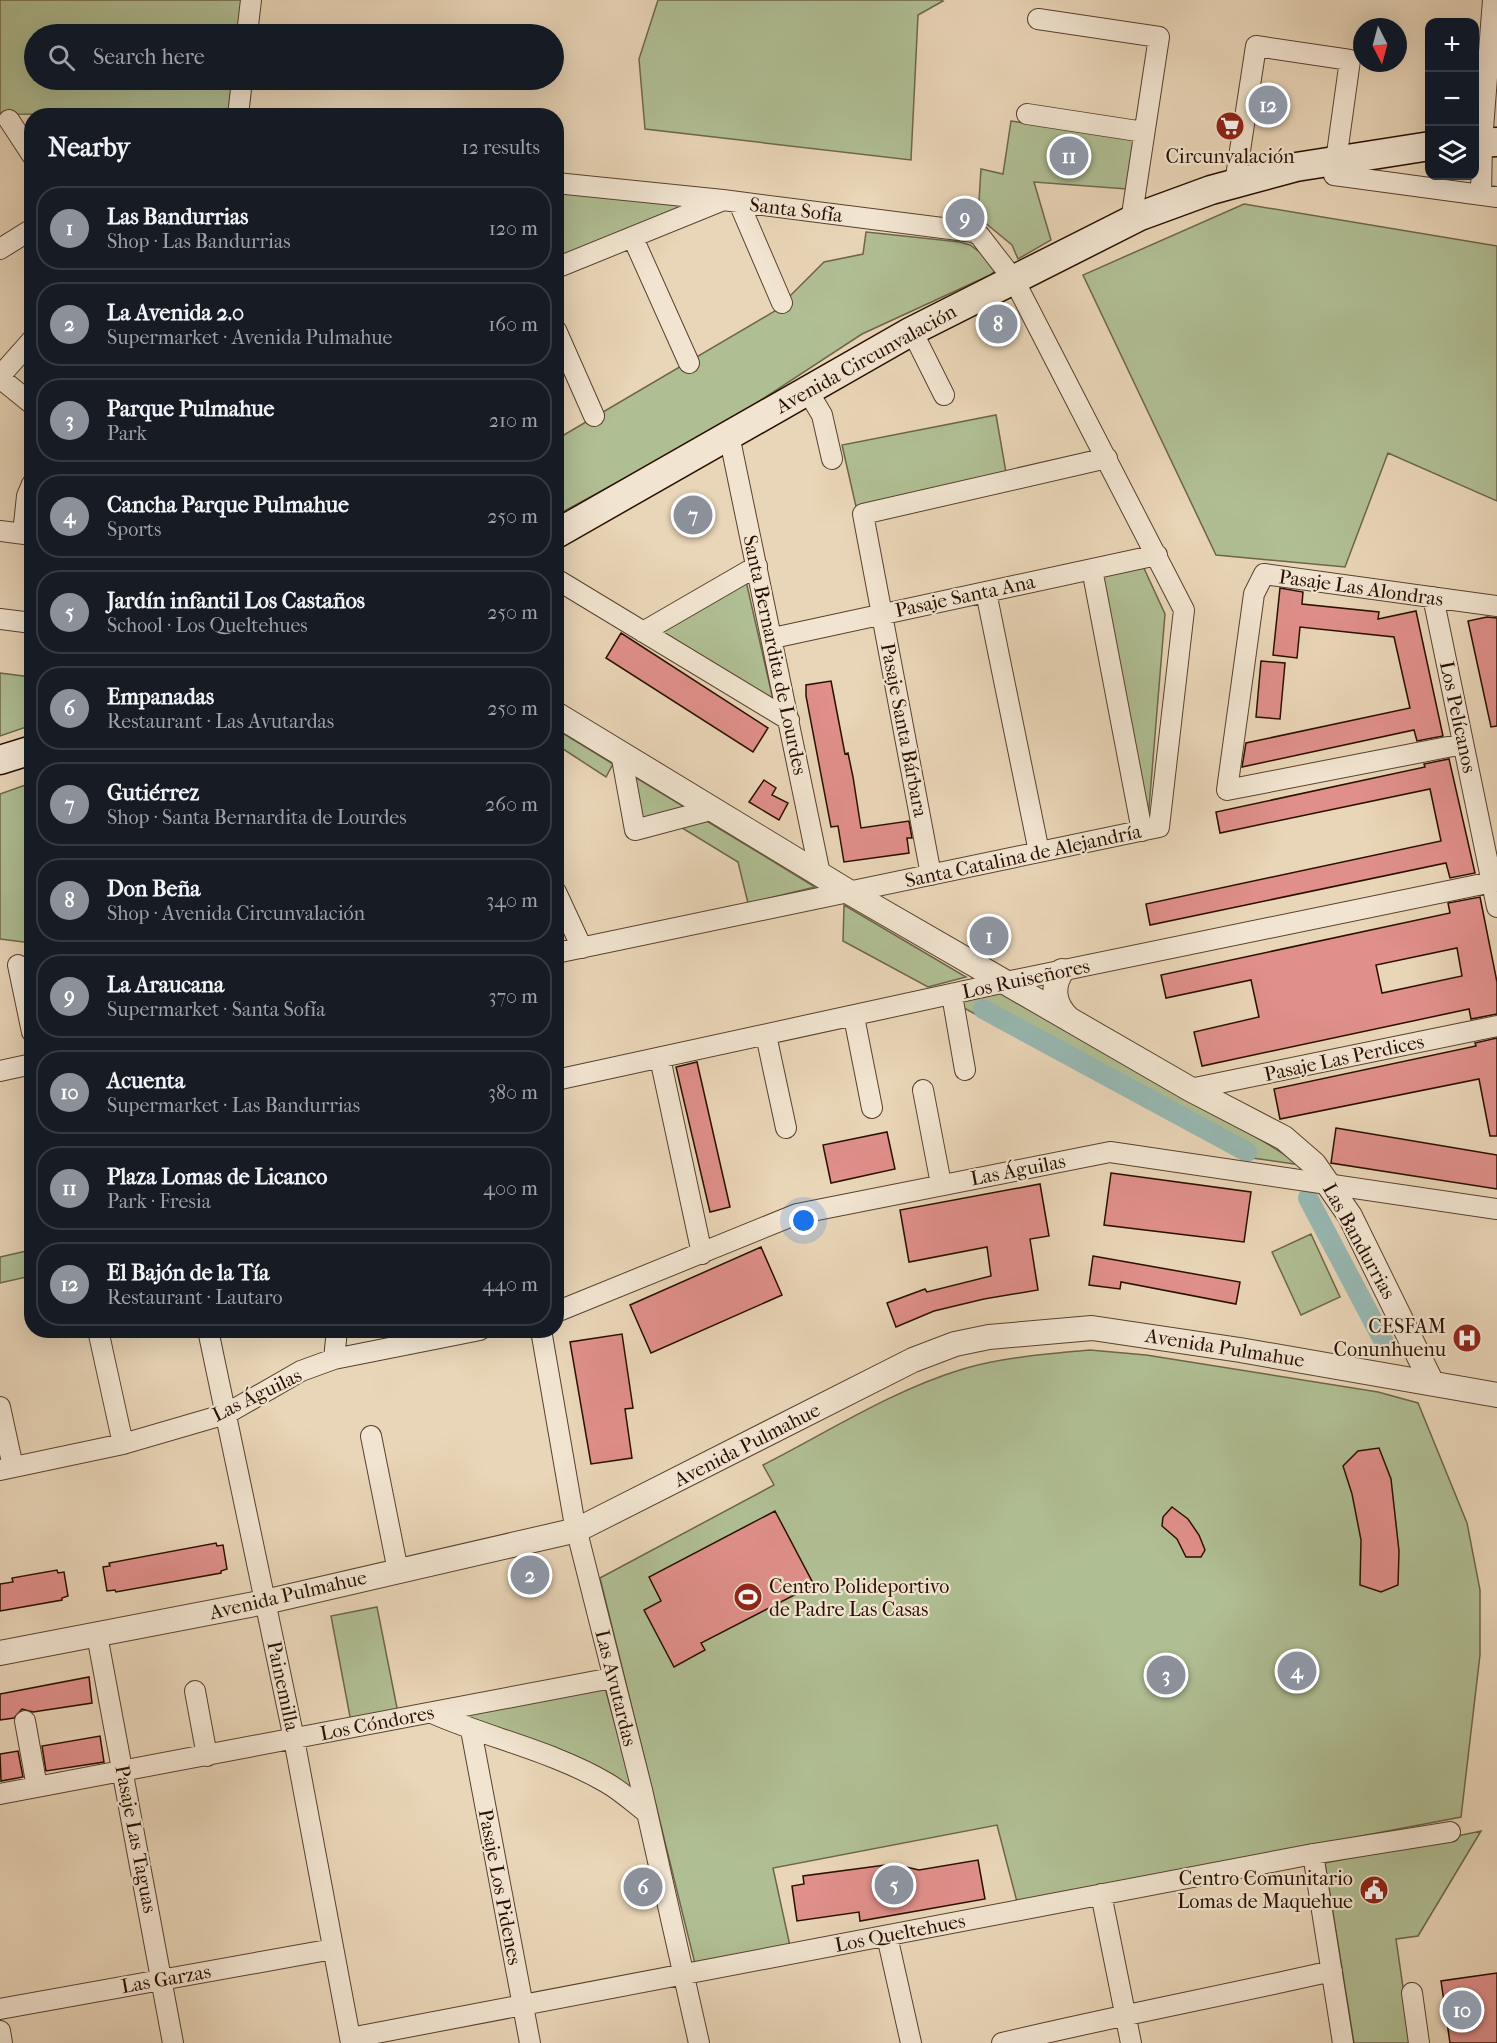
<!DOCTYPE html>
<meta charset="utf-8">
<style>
body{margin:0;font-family:"IM FELL French Canon",serif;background:#20242c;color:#f1f3f6}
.controls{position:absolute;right:18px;top:18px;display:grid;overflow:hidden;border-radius:12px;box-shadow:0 6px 24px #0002}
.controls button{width:54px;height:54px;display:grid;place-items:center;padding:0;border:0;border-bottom:2px solid #363941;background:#171b24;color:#f1f3f6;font:30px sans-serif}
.compass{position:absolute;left:1353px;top:18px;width:54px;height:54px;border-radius:50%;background:#171b24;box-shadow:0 6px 24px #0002;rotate:174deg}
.you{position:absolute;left:804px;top:1221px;width:21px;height:21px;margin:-15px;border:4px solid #fff;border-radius:50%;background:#1a73e8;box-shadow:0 0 0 9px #1a73e833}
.badge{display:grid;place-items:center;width:39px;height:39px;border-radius:50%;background:#8c9099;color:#fff;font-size:20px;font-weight:700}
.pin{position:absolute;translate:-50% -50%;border:3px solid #fff;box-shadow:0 2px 6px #0006}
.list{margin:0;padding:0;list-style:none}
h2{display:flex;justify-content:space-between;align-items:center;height:78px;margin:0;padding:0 24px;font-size:26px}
h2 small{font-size:20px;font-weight:400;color:#9ea1a6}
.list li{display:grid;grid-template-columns:39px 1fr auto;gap:18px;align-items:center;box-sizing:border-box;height:84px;margin:0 12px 12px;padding:0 12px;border:2px solid #363941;border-radius:24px}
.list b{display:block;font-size:22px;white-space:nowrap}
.list p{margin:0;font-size:20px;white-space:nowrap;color:#9ea1a6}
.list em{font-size:20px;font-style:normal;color:#9ea1a6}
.icon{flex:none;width:33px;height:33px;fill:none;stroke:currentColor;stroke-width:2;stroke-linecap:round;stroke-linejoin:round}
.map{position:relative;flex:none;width:1497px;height:2043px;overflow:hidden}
.search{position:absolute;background:#171b24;box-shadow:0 6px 24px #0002;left:24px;top:24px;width:540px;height:66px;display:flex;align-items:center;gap:15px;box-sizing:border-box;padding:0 21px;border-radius:33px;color:#9ea1a6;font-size:22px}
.panel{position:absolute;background:#171b24;box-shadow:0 6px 24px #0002;left:24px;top:108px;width:540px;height:1230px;border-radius:24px}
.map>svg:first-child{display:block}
.green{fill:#b0be93;stroke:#6c664a;stroke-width:1.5}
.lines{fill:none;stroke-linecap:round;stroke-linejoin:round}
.canal{stroke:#97b8b2;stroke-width:20}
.building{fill:#e08f8a;stroke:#290f00;stroke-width:1.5;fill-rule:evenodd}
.minor-casing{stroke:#59402e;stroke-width:22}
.tertiary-casing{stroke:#59402e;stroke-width:26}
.secondary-casing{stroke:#290f00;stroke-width:31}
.minor{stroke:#f1e4d0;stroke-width:20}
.tertiary{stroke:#f1e4d0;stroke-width:24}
.secondary{stroke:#f1e4d0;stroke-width:28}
.labels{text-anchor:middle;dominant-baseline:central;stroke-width:4.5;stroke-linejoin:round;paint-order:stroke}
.poi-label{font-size:20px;fill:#290f00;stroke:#f1e4d0;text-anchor:end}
.street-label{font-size:20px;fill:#290f00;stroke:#f1e4d0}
</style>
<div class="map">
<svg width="1497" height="2043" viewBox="0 0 1497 2043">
<rect width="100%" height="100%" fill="#e9d5b7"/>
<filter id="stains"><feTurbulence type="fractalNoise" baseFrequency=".00333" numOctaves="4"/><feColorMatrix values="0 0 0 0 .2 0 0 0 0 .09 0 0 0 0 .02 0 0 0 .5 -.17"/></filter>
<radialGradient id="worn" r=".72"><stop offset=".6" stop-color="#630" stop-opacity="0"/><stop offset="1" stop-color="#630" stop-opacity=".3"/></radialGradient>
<!-- green -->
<path class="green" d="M 0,0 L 246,0 L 242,34 L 34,34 L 34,80 L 237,80 L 234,115 L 0,114 Z
M 658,0 L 941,0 L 943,1 L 918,15 L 911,160 L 645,129 L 639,59 Z
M 1011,121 L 1135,137 L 1127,189 L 1034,182 L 1051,240 L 1018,259 L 1012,245 L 978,217 L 981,169 L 1003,174 Z
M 557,186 L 706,202 L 557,265 Z
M 1244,204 L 1497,246 L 1497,501 L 1388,453 L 1345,567 L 1216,555 L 1083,275 Z
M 866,232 L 960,242 L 970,245 L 1000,267 L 990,275 L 862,334 L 723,425 L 557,515 L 557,439 L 775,311 L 824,262 L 863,254 Z
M 996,415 L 1007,478 L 857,511 L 842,445 Z
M 1142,564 L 1165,614 L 1148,820 L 1099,575 Z
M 746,581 L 774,704 L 658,632 Z
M 0,673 L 31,677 L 32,725 L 0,736 Z
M 556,729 L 613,764 L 606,777 L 557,745 Z
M 630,774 L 691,811 L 644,825 Z
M 31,783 L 32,783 L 31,943 L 0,939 L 0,794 Z
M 705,820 L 815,887 L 748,903 L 738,862 L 679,826 Z
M 844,905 L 966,977 L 928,987 L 843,941 Z
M 1004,990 L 1241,1127 L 1301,1165 L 1238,1156 L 964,1008 L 962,999 Z
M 1311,1234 L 1340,1297 L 1301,1315 L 1272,1252 Z
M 31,1250 L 31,1276 L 0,1283 L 0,1257 Z
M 1090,1350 L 1146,1355 L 1378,1392 L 1418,1403 L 1467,1523 L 1480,1590 L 1480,1655 L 1461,1817 L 1017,1902 L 997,1825 L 773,1868 L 790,1946 L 695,1964 L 600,1578 L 774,1485 L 763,1465 C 828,1432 893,1390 963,1369 C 1004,1357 1048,1354 1090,1350 Z
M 377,1607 L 398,1713 L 351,1722 L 331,1616 Z
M 604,1684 L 634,1794 L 452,1715 Z
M 1481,1831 L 1418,1936 L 1396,1939 L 1411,2043 L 1354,2043 L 1325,1863 Z"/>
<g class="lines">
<!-- canal -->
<path class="canal" d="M 983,1009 L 1247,1152
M 1308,1198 L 1383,1340"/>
</g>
<!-- building -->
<path class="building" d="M 1280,588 L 1303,592 L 1302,604 L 1379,612 L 1378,619 L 1416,611 L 1443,736 L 1417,741 L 1414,730 L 1242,767 L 1246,743 L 1410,708 L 1394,637 L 1300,627 L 1297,658 L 1273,655 Z
M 1487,617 L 1497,618 L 1497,726 L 1491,727 L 1468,621 Z
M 621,633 L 768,728 L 753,752 L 606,658 Z
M 1261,661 L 1285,663 L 1280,719 L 1256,717 Z
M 831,681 L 845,754 L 848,753 L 853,777 L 861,828 L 909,821 L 912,838 L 907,838 L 909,853 L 844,862 L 838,826 L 831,827 L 806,696 L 806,685 Z
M 1449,759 L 1475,873 L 1450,878 L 1446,863 L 1150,925 L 1146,904 L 1441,841 L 1430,789 L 1220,833 L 1216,812 L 1425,767 L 1424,764 Z
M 764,780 L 776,788 L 772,795 L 788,803 L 779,820 L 749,802 Z
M 1480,897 L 1497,982 L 1497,1014 L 1471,1019 L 1469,1009 L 1202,1066 L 1194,1032 L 1259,1017 L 1251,980 L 1166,998 L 1161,975 L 1450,913 L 1448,903 ZM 1457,948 L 1462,976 L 1382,993 L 1376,965 Z
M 1497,1038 L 1497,1136 L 1490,1136 L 1479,1079 L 1280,1119 L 1274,1089 L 1476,1046 L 1475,1043 Z
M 697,1062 L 730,1207 L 710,1212 L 676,1067 Z
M 1336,1128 L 1497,1155 L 1497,1189 L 1331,1163 Z
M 887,1132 L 895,1169 L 831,1183 L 823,1145 Z
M 1111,1173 L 1251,1192 L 1244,1242 L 1104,1225 Z
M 1040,1184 L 1049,1236 L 1030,1239 L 1038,1290 L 984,1299 L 934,1311 L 896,1327 L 887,1303 L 925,1289 L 927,1292 L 991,1276 L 987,1247 L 909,1262 L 900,1210 Z
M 761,1247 L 782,1295 L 651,1353 L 630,1305 Z
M 1093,1256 L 1240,1282 L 1236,1304 L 1121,1282 L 1120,1289 L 1089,1285 Z
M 622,1334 L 633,1408 L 625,1409 L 632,1458 L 591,1464 L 570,1342 Z
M 1379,1448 L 1391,1479 L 1399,1551 L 1398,1585 L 1381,1592 L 1360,1585 L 1361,1540 L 1352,1494 L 1343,1466 L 1358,1451 Z
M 1172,1507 L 1188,1519 L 1199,1535 L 1205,1550 L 1201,1557 L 1186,1557 L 1177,1539 L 1162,1526 L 1163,1517 Z
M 775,1511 L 814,1585 L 701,1643 L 705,1650 L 674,1667 L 644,1610 L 661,1601 L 649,1577 Z
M 216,1543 L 217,1546 L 223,1545 L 227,1569 L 221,1571 L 221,1573 L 116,1592 L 115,1590 L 107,1591 L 103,1567 L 110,1566 L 109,1563 Z
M 57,1570 L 58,1573 L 64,1572 L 68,1596 L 62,1598 L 62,1600 L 0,1611 L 0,1584 L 13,1582 L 12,1578 Z
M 89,1677 L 92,1703 L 33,1712 L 22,1709 L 14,1718 L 0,1720 L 0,1694 Z
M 100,1736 L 104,1762 L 46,1771 L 42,1746 Z
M 18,1751 L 23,1777 L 1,1781 L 0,1754 Z
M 978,1860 L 985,1899 L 860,1921 L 859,1912 L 797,1921 L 792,1886 L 804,1884 L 803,1876 L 893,1864 L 919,1870 Z
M 1497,1973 L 1497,2043 L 1450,2043 L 1441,1981 Z"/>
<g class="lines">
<!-- minor casing -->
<g class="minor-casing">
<path id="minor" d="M 1038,19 L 1159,37 L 1131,221
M 247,34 L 251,0
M 1027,114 L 1144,132
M 238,116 L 242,80
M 9,120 L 32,155
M 556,183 L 723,200 L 974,232 L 980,236 L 1014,280 L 1184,610 L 1159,827 L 556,953
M 1235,183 L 1256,46 L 1350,60 L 1334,175 L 1497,197
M 1481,195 L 1482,142 L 1493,0
M 739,203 L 782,303
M 633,238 L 689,363
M 0,249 L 32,229
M 556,268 L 721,201
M 556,330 L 594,416
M 912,331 L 944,395
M 0,376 L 32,340
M 0,378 L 32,404
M 807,390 L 822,415 L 832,459
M 729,435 L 820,874
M 0,531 L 32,535
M 23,534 L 27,496 L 32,484
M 1092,569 L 1142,831
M 556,579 L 789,720
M 986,592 L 1039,852
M 1433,597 L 1497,907
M 0,619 L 32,623
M 643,632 L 757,566
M 773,638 L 1157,555
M 1463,744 L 1227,790 L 1254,594 L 1264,574 L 1497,606
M 621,753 L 635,830 L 714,809
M 931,875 L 863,514 L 1107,458
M 556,892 L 582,948
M 18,965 L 32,1032
M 952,995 L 965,1070
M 854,1017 L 872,1108
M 766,1035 L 786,1128
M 660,1058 L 702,1254
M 0,1071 L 32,1064
M 556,1080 L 1006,982 L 1497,881
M 1190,1089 L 1497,1026
M 923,1090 L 941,1184
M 556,1312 L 797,1214 L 1110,1152 L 1497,1209
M 98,1330 L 123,1444
M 208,1330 L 294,1739 L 351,2043
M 541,1330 L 574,1520 L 642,1790 L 699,2043
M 334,1359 L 337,1330
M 0,1407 L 13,1467
M 371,1436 L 398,1571
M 0,1470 L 123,1444 L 226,1414 L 301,1371 L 334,1359 L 480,1330
M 97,1635 L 173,2043
M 195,1691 L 207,1756
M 432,1713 C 488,1738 553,1751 607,1783 C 621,1791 634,1803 647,1813
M 25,1721 L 37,1787
M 471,1730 L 530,2043
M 0,1794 L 612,1678
M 1313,1854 L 1343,2043
M 1101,1894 L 1131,2043
M 887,1936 L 911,2043
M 1412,1993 L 1419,2043
M 0,2009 L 333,1949
M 0,2031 L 2,2043
M 350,2038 L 1313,1854 L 1450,1832
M 1002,2043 C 1111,2017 1222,1996 1332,1971"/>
</g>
<!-- tertiary casing -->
<g class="tertiary-casing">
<path id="tertiary" d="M 556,714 L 849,892 L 1190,1089 L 1284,1138 L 1314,1164 L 1350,1216 L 1432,1383
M 1062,971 C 1051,987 1054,1005 1068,1018
M 0,1653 L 265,1602 L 577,1530 L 913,1360 L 955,1344 L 989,1337 L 1092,1328 L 1240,1350 L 1497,1395"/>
</g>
<!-- secondary casing -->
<g class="secondary-casing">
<path id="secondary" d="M 1474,143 L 1497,142
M 556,534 L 912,331 L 1140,216 L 1211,190 L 1296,167 L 1430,146
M 0,760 L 32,750"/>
</g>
<!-- minor -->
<use href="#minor" class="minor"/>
<!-- tertiary -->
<use href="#tertiary" class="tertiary"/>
<!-- secondary -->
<use href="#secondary" class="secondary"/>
</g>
<!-- icons -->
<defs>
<g id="supermarket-disc" transform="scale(1.5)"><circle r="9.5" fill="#8f2418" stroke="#f1e4d0"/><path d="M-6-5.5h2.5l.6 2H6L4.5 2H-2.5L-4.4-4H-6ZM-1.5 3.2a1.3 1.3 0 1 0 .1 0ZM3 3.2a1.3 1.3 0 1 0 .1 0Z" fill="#fff"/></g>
<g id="hospital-disc" transform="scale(1.5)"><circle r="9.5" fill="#8f2418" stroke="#f1e4d0"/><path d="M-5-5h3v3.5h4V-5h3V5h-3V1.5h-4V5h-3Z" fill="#fff"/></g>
<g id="stadium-disc" transform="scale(1.5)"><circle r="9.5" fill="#8f2418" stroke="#f1e4d0"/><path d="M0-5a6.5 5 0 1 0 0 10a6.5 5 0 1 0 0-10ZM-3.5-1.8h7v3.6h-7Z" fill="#fff"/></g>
<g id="civic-disc" transform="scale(1.5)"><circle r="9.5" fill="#8f2418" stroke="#f1e4d0"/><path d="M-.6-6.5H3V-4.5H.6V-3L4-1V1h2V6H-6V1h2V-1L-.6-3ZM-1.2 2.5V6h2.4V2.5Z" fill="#fff"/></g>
</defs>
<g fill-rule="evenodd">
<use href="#supermarket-disc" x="1230" y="126"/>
<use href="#hospital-disc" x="1467" y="1338"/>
<use href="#stadium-disc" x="748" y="1597"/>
<use href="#civic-disc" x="1374" y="1890"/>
</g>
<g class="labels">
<!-- poi labels -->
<g class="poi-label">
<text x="1230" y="156" text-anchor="middle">Circunvalación</text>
<text x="1446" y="1326">CESFAM<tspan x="1446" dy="23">Conunhuenu</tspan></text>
<text x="769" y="1586" text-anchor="start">Centro Polideportivo<tspan x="769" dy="23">de Padre Las Casas</tspan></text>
<text x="1353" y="1878">Centro Comunitario<tspan x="1353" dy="23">Lomas de Maquehue</tspan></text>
</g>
<!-- street labels -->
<g class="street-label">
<text transform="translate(796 210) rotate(7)">Santa Sofía</text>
<text transform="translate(866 359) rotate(-29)">Avenida Circunvalación</text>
<text transform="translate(1361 588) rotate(8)">Pasaje Las Alondras</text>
<text transform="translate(965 596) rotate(-12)">Pasaje Santa Ana</text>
<text transform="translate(775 655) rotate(78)">Santa Bernardita de Lourdes</text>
<text transform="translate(1458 717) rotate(78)">Los Pelícanos</text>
<text transform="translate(904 730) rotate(79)">Pasaje Santa Bárbara</text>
<text transform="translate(1023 856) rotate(-12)">Santa Catalina de Alejandría</text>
<text transform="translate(1026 979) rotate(-12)">Los Ruiseñores</text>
<text transform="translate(1344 1058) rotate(-12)">Pasaje Las Perdices</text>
<text transform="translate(1018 1170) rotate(-11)">Las Águilas</text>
<text transform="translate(1359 1241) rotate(61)">Las Bandurrias</text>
<text transform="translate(1225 1348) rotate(9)">Avenida Pulmahue</text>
<text transform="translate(257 1395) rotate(-26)">Las Águilas</text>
<text transform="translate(747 1445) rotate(-27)">Avenida Pulmahue</text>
<text transform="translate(288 1595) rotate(-13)">Avenida Pulmahue</text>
<text transform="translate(283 1686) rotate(78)">Painemilla</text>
<text transform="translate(616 1688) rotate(76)">Las Avutardas</text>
<text transform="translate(377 1723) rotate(-11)">Los Cóndores</text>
<text transform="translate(136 1839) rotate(79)">Pasaje Las Taguas</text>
<text transform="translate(500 1887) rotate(79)">Pasaje Los Pidenes</text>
<text transform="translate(900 1933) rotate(-11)">Los Queltehues</text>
<text transform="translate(166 1979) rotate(-10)">Las Garzas</text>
</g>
</g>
<rect width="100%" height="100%" filter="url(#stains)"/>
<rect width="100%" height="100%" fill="url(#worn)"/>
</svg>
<div class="controls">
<button>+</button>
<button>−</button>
<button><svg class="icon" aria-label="layers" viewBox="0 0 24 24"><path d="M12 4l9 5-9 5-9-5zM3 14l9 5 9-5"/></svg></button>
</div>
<svg class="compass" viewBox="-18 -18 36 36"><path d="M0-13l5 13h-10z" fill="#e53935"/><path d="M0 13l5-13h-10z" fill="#9ea1a6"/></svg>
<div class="you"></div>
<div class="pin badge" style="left:989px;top:936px">1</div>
<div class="pin badge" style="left:530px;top:1575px">2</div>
<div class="pin badge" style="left:1166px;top:1675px">3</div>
<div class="pin badge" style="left:1297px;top:1671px">4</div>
<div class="pin badge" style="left:894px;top:1885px">5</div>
<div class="pin badge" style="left:643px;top:1887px">6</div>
<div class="pin badge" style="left:693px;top:515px">7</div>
<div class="pin badge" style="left:998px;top:324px">8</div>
<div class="pin badge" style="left:965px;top:218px">9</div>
<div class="pin badge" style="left:1462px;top:2010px">10</div>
<div class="pin badge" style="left:1069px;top:156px">11</div>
<div class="pin badge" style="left:1268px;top:105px">12</div>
<div class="search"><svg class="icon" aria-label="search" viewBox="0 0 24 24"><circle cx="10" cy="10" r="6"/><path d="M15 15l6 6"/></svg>Search here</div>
<section class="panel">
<h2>Nearby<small>12 results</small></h2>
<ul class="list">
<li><span class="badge">1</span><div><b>Las Bandurrias</b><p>Shop · Las Bandurrias</p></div><em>120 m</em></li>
<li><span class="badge">2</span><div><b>La Avenida 2.0</b><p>Supermarket · Avenida Pulmahue</p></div><em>160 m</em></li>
<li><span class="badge">3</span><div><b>Parque Pulmahue</b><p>Park</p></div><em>210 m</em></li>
<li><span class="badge">4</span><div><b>Cancha Parque Pulmahue</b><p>Sports</p></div><em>250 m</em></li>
<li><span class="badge">5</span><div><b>Jardín infantil Los Castaños</b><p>School · Los Queltehues</p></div><em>250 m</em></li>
<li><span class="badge">6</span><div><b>Empanadas</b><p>Restaurant · Las Avutardas</p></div><em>250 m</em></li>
<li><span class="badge">7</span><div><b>Gutiérrez</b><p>Shop · Santa Bernardita de Lourdes</p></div><em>260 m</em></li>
<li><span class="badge">8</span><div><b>Don Beña</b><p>Shop · Avenida Circunvalación</p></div><em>340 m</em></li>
<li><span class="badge">9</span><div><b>La Araucana</b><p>Supermarket · Santa Sofía</p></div><em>370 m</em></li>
<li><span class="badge">10</span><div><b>Acuenta</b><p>Supermarket · Las Bandurrias</p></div><em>380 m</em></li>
<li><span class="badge">11</span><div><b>Plaza Lomas de Licanco</b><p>Park · Fresia</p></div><em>400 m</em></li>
<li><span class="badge">12</span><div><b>El Bajón de la Tía</b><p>Restaurant · Lautaro</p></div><em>440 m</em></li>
</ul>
</section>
</div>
